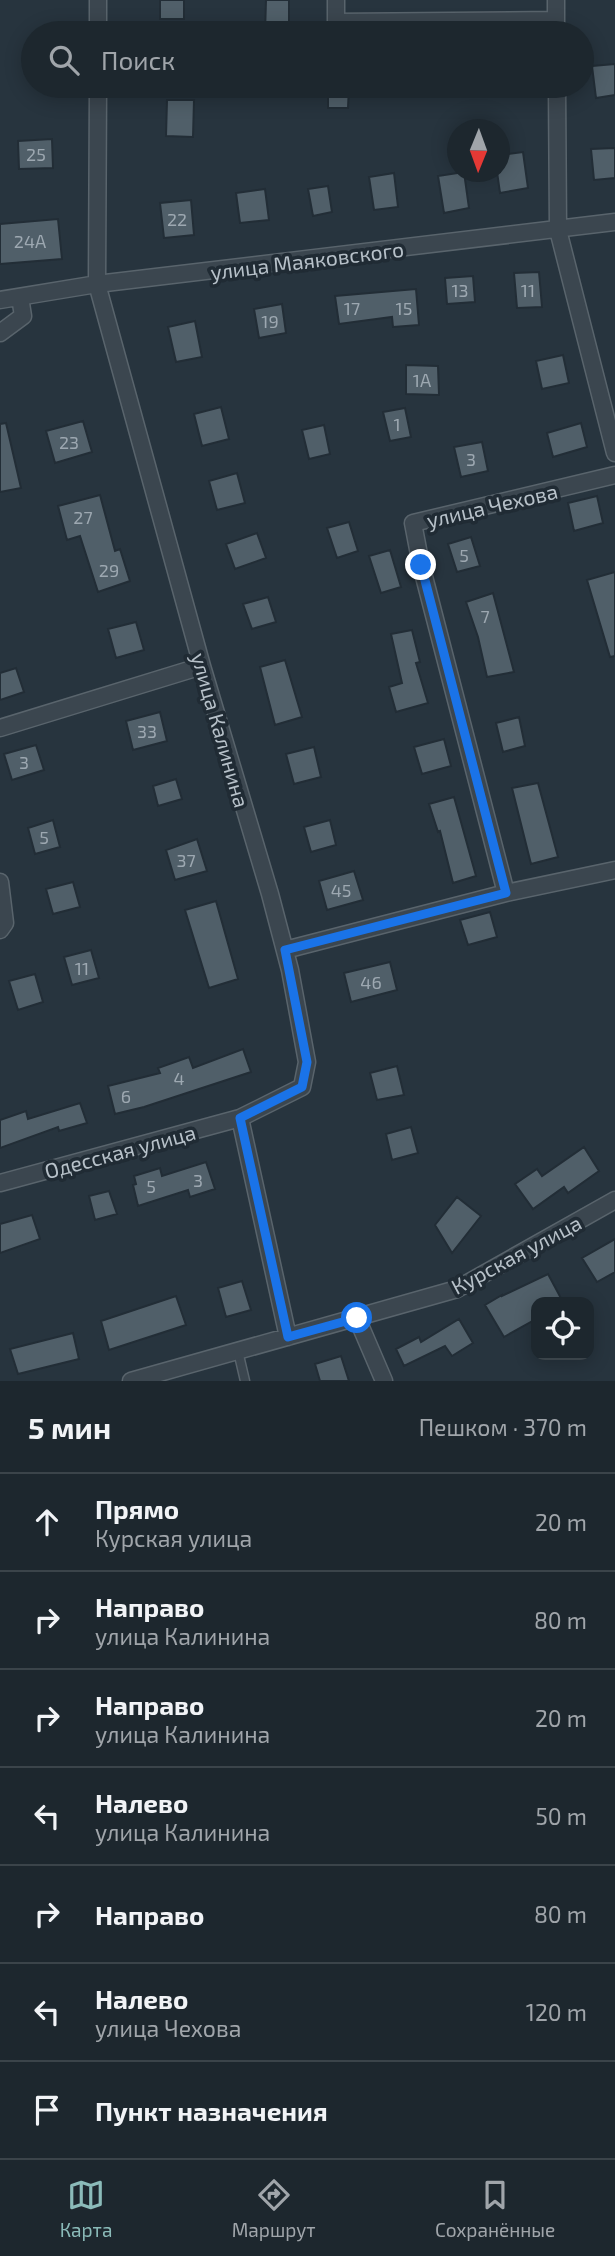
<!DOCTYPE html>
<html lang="ru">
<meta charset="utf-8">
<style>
body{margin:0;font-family:"Exo 2",sans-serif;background:#252f36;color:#f1f3f6}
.controls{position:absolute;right:21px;bottom:21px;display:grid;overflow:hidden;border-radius:14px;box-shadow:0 4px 18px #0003}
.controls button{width:63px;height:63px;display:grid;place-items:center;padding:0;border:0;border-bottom:2px solid #3b444a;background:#1d272e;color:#f1f3f6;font:35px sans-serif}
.compass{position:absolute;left:447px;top:119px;width:63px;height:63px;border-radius:50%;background:#1d272e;box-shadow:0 4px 18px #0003;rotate:181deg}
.stop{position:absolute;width:21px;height:21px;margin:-16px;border:5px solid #1a73e8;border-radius:50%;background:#fff}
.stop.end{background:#1a73e8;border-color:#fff;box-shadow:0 2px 7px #0008}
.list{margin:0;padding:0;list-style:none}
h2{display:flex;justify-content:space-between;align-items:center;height:91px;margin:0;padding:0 28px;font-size:30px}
h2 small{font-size:23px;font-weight:400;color:#a0a5aa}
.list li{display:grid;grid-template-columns:46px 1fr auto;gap:21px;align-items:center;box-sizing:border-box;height:98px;padding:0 28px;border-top:2px solid #3b444a}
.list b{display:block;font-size:26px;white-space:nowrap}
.list p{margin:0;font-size:23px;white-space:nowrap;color:#a0a5aa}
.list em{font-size:23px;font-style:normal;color:#a0a5aa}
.icon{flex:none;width:38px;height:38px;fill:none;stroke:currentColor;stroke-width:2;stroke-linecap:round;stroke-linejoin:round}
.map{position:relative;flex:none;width:615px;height:1381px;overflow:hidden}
.search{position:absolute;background:#1d272e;box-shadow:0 4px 18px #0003;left:21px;right:21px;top:21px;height:77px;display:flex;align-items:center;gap:18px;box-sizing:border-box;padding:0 24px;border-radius:38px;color:#a0a5aa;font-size:26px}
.sheet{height:777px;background:#1d272e}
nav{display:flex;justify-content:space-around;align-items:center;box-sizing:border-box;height:98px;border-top:2px solid #3b444a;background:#1d272e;font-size:19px;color:#a0a5aa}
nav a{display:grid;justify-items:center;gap:4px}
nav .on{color:#8bbbb9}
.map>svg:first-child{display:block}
.building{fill:#505f69;stroke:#222d36;stroke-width:2}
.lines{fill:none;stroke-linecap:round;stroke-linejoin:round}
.lane-casing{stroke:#59646c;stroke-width:11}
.street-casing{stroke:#59646c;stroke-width:19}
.lane{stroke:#3b464f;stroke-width:8}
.street{stroke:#3b464f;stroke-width:16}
.route{stroke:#1a73e8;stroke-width:9}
.labels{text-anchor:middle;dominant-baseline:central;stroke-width:7;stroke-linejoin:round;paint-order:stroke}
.number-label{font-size:18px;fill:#9da8b1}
.street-label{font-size:21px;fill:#b7c1c9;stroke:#202b34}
</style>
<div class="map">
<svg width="615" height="1381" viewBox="0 0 615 1381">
<rect width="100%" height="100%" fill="#27343e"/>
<!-- building -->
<path class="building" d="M 160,0 L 184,0 L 184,19 L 160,19 Z
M 266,0 L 289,0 L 289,33 L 265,33 Z
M 615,64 L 615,95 L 596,98 L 592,66 Z
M 328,86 L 349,86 L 348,108 L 328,108 Z
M 167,100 L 194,100 L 193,137 L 166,136 Z
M 52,139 L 53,168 L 19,169 L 18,141 Z
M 615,148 L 615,178 L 594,180 L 591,149 Z
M 523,152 L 528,188 L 500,193 L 497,172 L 500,172 L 500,155 Z
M 464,172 L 469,208 L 444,213 L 438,176 Z
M 394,173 L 398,207 L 374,210 L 369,177 Z
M 328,186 L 332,212 L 313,216 L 308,189 Z
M 265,189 L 269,220 L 240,223 L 236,193 Z
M 191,200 L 194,235 L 164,238 L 160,203 Z
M 58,219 L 62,259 L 0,264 L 0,224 Z
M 539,272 L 542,307 L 517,308 L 514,273 Z
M 473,276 L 475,302 L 447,304 L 445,278 Z
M 416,289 L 419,325 L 393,327 L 392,317 L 339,324 L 335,296 Z
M 282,304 L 286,333 L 259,338 L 254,309 Z
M 195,321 L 202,357 L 176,362 L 168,327 Z
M 563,355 L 569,383 L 542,389 L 536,361 Z
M 406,365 L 438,366 L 439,395 L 406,394 Z
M 221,407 L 229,439 L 202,446 L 194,414 Z
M 405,408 L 411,437 L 390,441 L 383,412 Z
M 83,421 L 92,452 L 55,463 L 46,431 Z
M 6,423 L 21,488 L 0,492 L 0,424 Z
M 581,423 L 587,447 L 553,457 L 547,433 Z
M 324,425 L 330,454 L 309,459 L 302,430 Z
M 482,442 L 488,471 L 461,477 L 454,447 Z
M 237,473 L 245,503 L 217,510 L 209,481 Z
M 100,495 L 115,551 L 120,549 L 130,581 L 98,592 L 80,536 L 67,540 L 58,506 Z
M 597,496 L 603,523 L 574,531 L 568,503 Z
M 349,522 L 358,551 L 337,558 L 327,528 Z
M 257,533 L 266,558 L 235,569 L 226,544 Z
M 471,537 L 480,566 L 457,572 L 448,544 Z
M 390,550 L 401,587 L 381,593 L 369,556 Z
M 615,572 L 615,656 L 610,657 L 587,580 Z
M 493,593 L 514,672 L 487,677 L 478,637 L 466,602 Z
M 268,597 L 276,622 L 252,629 L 243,604 Z
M 136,622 L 144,650 L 116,658 L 108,629 Z
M 412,630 L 420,662 L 416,663 L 428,703 L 396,712 L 389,687 L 402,683 L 391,634 Z
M 285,660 L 302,717 L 275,725 L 260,667 Z
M 16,668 L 24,692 L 0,700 L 0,673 Z
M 160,712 L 167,741 L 133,750 L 126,721 Z
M 519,717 L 525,746 L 503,752 L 496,723 Z
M 444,739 L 451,766 L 422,774 L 414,747 Z
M 36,745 L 44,770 L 12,780 L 4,754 Z
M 314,747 L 321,777 L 294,784 L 286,754 Z
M 176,779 L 182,799 L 158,806 L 153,786 Z
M 538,783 L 558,857 L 531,864 L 512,788 Z
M 454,797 L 476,876 L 453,883 L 440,831 L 438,832 L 429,804 Z
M 53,820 L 60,847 L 35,854 L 28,828 Z
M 330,820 L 336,845 L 311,852 L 304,827 Z
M 197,839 L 207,871 L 175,880 L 166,850 Z
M 354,871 L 363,900 L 327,910 L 319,881 Z
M 73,882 L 80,907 L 53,914 L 46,889 Z
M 216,901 L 238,979 L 209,988 L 185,910 Z
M 490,912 L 497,937 L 468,945 L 460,920 Z
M 91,950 L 99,978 L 72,985 L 64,957 Z
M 390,962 L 397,990 L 351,1002 L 344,973 Z
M 35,974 L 43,1002 L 18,1010 L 9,981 Z
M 243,1049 L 251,1072 L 144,1107 L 115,1114 L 108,1086 L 160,1073 L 158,1068 L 189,1057 L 193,1068 Z
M 397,1066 L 404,1095 L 377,1100 L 370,1073 Z
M 80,1103 L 87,1123 L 59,1131 L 58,1127 L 0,1148 L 0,1120 L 26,1111 L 28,1119 Z
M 411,1127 L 418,1153 L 392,1160 L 386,1134 Z
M 584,1147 L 599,1171 L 568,1193 L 564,1187 L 533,1209 L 515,1184 L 537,1169 L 542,1176 Z
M 206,1162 L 215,1189 L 190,1197 L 188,1190 L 138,1206 L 133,1185 L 136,1184 L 134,1176 L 160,1168 L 162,1176 Z
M 109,1191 L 117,1214 L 95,1220 L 89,1196 Z
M 457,1197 L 481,1216 L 452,1253 L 435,1225 Z
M 32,1215 L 40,1239 L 0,1253 L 0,1224 Z
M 615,1239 L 615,1272 L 597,1282 L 582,1258 Z
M 548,1274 L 563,1302 L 536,1302 L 536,1319 L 504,1337 L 485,1305 L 502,1295 L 502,1296 Z
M 242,1281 L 251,1310 L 226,1317 L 218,1288 Z
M 176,1296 L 186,1325 L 109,1350 L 101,1321 Z
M 459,1319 L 473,1343 L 452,1356 L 445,1346 L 404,1366 L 396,1349 L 419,1337 L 421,1342 Z
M 73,1333 L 79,1359 L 18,1374 L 10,1349 Z
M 341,1356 L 349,1381 L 320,1381 L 315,1364 Z"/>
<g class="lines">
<!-- lane casing -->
<g class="lane-casing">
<path id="lane" d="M 238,1351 L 245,1381"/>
</g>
<!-- street casing -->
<g class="street-casing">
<path id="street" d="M 336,0 L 336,22 L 556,20
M 556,0 L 556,33
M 98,33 L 98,0
M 98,86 L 97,284 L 202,666 L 270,894 L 290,970 L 307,1062 L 302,1087 L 240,1118 L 288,1337
M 557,86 L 558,230 L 615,453
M 0,300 L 97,284 L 615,222
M 0,333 L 23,316 L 20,297
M 0,728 L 202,666
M 0,882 L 5,923 L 0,930
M 506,893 L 421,565 L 413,523 L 615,475
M 285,950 L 506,893 L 615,870
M 0,1183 L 240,1118
M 357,1318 L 384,1381
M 131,1381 L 457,1289 L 615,1200"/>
</g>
<!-- lane -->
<use href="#lane" class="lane"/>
<!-- street -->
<use href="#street" class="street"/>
</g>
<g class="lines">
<!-- route -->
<path class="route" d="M 357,1318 L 288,1337 L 240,1118 L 302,1087 L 307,1062 L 285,950 L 506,893 L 421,565"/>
</g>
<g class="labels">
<!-- number labels -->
<g class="number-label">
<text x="36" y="154">25</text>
<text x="177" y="219">22</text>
<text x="30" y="241">24А</text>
<text x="460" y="290">13</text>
<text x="528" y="290">11</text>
<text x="352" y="308">17</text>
<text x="404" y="308">15</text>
<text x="270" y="321">19</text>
<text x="422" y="380">1А</text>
<text x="397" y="424">1</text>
<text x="69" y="442">23</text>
<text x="471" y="459">3</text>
<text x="83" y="517">27</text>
<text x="464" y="555">5</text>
<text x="109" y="570">29</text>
<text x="485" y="616">7</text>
<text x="147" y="731">33</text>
<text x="24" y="762">3</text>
<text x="44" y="837">5</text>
<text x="186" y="860">37</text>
<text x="341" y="890">45</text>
<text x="82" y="968">11</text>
<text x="371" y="982">46</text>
<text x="179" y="1078">4</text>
<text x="126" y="1096">6</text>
<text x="198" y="1180">3</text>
<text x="151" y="1186">5</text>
</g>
<!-- street labels -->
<g class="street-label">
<text transform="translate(307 260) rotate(-7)">улица Маяковского</text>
<text transform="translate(492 505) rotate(-13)">улица Чехова</text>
<text transform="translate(221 730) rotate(74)">улица Калинина</text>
<text transform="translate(120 1151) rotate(-15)">Одесская улица</text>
<text transform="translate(516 1254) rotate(-28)">Курская улица</text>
</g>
</g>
</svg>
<div class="controls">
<button><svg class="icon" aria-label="locate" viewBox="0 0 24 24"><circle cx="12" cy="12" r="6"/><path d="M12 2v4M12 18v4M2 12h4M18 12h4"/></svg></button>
</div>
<svg class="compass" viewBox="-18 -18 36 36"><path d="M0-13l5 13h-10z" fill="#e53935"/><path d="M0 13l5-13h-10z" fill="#a0a5aa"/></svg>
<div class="stop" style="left:357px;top:1318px"></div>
<div class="stop end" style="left:421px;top:565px"></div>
<div class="search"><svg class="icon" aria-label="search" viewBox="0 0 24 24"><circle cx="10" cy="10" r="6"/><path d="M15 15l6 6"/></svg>Поиск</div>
</div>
<section class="sheet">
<h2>5 мин<small>Пешком · 370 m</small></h2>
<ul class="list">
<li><svg class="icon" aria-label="ahead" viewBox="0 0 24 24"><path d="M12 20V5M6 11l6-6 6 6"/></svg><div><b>Прямо</b><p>Курская улица</p></div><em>20 m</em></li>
<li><svg class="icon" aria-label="right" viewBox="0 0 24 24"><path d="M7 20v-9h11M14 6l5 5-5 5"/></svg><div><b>Направо</b><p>улица Калинина</p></div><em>80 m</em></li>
<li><svg class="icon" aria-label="right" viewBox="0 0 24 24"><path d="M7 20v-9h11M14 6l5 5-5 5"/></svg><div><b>Направо</b><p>улица Калинина</p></div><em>20 m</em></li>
<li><svg class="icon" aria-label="left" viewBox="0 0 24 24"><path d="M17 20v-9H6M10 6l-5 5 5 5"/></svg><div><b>Налево</b><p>улица Калинина</p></div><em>50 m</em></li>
<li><svg class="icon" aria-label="right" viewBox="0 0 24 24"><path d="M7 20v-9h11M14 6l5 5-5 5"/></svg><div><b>Направо</b></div><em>80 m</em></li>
<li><svg class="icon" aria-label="left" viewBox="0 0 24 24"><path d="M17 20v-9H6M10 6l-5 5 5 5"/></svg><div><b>Налево</b><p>улица Чехова</p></div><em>120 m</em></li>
<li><svg class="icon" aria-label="arrive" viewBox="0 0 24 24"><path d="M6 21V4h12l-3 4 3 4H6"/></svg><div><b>Пункт назначения</b></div></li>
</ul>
</section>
<nav>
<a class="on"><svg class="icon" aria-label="map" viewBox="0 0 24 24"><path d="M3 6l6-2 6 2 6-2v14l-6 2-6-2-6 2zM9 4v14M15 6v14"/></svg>Карта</a>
<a><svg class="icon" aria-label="directions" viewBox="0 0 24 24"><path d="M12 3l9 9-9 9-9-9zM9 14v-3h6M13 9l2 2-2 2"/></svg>Маршрут</a>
<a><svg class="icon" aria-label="saved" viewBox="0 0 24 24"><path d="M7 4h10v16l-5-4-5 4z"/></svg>Сохранённые</a>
</nav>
